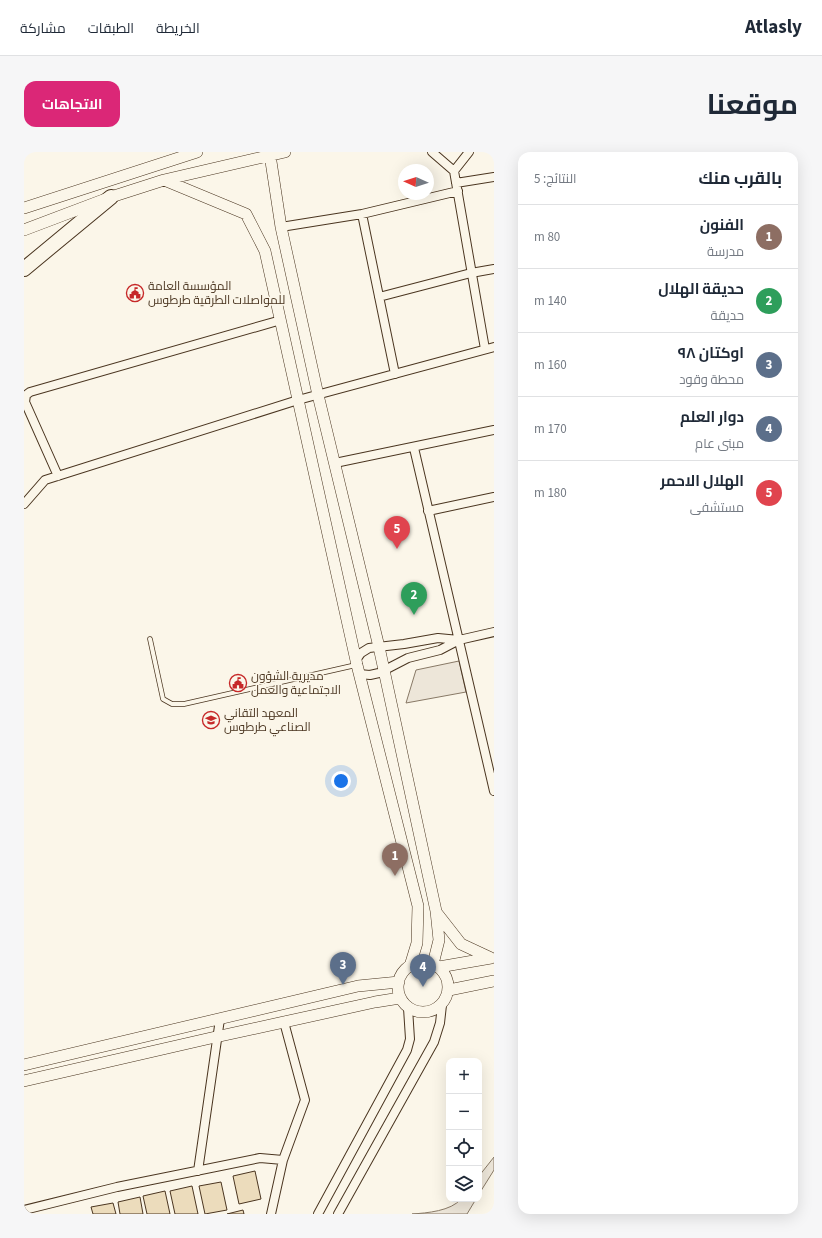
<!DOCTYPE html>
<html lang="ar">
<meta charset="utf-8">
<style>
body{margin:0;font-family:"Source Sans 3",Cairo,sans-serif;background:#f6f6f7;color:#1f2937;direction:rtl}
.controls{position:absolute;right:12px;bottom:12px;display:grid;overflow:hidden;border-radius:8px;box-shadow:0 4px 16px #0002}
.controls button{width:36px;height:36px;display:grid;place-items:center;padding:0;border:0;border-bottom:1px solid #e0e1e3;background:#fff;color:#1f2937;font:20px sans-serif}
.compass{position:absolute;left:374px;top:12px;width:36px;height:36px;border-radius:50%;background:#fff;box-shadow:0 4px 16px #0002;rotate:273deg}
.you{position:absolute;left:317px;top:629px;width:14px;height:14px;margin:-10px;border:3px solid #fff;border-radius:50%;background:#1a73e8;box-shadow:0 0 0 6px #1a73e833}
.badge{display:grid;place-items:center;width:26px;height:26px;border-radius:50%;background:#db2777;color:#fff;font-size:13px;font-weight:700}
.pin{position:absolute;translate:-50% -33px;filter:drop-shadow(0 1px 2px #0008)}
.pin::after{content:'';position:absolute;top:21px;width:14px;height:12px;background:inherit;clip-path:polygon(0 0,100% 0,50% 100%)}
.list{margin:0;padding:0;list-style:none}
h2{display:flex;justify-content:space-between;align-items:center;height:52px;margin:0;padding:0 16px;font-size:17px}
h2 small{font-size:13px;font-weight:400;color:#747a83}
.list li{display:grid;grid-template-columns:26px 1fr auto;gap:12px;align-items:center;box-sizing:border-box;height:64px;padding:0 16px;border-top:1px solid #e0e1e3}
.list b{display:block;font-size:15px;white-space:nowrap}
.list p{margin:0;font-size:13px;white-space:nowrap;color:#747a83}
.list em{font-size:13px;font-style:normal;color:#747a83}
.icon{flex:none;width:22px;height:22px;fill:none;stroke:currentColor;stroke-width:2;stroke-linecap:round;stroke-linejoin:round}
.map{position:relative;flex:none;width:470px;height:1062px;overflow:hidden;direction:ltr;border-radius:12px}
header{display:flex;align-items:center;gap:24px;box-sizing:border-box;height:56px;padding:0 20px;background:#fff;border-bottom:1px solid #e0e1e3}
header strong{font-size:19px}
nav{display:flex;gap:22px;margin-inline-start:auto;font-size:14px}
.intro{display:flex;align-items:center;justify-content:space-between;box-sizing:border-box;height:96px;padding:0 24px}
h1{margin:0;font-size:28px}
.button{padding:10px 18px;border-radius:12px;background:#db2777;color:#fff;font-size:14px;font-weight:700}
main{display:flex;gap:24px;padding:0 24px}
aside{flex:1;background:#fff;border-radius:12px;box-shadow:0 4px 16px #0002}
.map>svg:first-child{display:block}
.green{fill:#ede6d9;stroke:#887966}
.building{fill:#ecdcbc;stroke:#4a3520}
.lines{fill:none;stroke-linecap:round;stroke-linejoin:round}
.lane-casing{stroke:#4a3520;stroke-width:5.5}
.street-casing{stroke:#4a3520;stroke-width:10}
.secondary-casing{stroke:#4a3520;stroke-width:12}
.highway-casing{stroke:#4a3520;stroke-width:16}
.lane{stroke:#fbf6e9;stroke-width:4}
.street{stroke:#fbf6e9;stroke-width:8}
.secondary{stroke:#fbf6e9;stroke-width:11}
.highway{stroke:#fbf6e9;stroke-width:14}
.labels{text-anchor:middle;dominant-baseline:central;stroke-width:3;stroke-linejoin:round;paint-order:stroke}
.poi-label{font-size:12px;fill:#4a3520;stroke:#fbf6e9;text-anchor:start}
</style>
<header>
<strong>Atlasly</strong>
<nav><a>الخريطة</a><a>الطبقات</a><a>مشاركة</a></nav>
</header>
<div class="intro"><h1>موقعنا</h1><a class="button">الاتجاهات</a></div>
<main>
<aside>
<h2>بالقرب منك<small>النتائج: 5</small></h2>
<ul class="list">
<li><span class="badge" style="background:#8d6e63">1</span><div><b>الفنون</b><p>مدرسة</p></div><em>80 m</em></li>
<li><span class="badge" style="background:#2e9e5b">2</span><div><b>حديقة الهلال</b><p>حديقة</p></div><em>140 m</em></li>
<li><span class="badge" style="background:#5c6f8a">3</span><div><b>اوكتان ٩٨</b><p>محطة وقود</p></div><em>160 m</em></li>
<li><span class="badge" style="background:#5c6f8a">4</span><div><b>دوار العلم</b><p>مبنى عام</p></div><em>170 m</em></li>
<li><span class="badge" style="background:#e0444e">5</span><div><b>الهلال الاحمر</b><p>مستشفى</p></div><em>180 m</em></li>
</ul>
</aside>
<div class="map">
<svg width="470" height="1062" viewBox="0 0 470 1062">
<rect width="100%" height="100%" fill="#fbf6e9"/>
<!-- green -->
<path class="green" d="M 435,509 L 442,540 L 382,551 L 392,518 Z
M 470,1005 L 470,1018 L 455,1042 L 455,1024 Z
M 437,1047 L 452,1047 L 443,1062 L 388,1062 C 403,1061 427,1059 437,1047 Z"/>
<!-- building -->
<path class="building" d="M 231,1019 L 237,1047 L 215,1052 L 209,1024 Z
M 197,1030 L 203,1058 L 181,1062 L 175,1034 Z
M 168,1034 L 174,1062 L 151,1062 L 146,1039 Z
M 141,1039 L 146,1062 L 123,1062 L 119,1044 Z
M 116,1045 L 119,1062 L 96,1062 L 94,1050 Z
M 89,1051 L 92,1062 L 69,1062 L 67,1055 Z
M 219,1058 L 220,1062 L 203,1062 Z"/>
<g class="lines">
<!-- lane casing -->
<g class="lane-casing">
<path id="lane" d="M 126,487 L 139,547 L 148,552 L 160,552 L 332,513"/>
</g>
<!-- street casing -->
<g class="street-casing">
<path id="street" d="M 408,0 L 430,19 L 461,197
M 430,19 L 445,0
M 432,31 L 470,25
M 338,62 L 371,222
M 257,75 L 338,62 L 434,39
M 355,145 L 447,121 L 470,117
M 390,296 L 470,639
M 311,311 L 470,278
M 34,324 L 1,250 L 2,243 L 6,240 L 257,168
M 0,352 L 21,328 L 274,248 L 470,195
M 404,359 L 470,345
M 332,508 L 337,501 L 345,496 L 380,492 L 414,486 L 435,488 L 470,480
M 335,522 L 346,523 L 355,521 L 384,506 L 416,498 L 435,488
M 259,1008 L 281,948 L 260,870
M 174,1019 L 196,867
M 0,1058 L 93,1035 L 236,1006 L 259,1008 L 247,1062
M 294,1062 L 383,898 L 386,887 L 384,856
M 314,1062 L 410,890 L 416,871 L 418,853"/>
</g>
<!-- secondary casing -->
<g class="secondary-casing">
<path id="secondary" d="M 246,3 L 257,75 L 294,243 L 355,495 L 412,759 L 415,788 L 409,812
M 140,28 L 222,62 L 241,99 L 333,513 L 394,754 L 393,791 L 386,814
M 0,56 L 173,0
M 0,78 L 87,45 L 140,28 L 261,0
M 412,760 L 437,792 L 467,806
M374 835a25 25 0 1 1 50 0a25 25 0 1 1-50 0Z
M 415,815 L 467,806
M 425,838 L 470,829
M 0,913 L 334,834 L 375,830
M 0,929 L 187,886 L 351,850 L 376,846"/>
</g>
<!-- highway casing -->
<g class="highway-casing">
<path id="highway" d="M 0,117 L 87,45"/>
</g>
<!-- lane -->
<use href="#lane" class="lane"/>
<!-- street -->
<use href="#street" class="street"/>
<!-- secondary -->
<use href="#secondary" class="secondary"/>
<!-- highway -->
<use href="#highway" class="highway"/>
</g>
<!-- icons -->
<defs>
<g id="civic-ring" transform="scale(0.9)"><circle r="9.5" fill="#fbf6e9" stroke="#c62828" stroke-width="1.5"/><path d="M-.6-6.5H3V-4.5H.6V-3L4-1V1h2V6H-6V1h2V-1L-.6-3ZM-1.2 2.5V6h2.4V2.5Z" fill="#c62828"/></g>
<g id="school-ring" transform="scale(0.9)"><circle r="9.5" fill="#fbf6e9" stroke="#c62828" stroke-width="1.5"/><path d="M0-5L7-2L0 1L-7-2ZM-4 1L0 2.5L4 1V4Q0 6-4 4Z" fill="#c62828"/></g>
</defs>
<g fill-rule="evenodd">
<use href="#civic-ring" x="111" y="141"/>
<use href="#civic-ring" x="214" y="531"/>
<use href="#school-ring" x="187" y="568"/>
</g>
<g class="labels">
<!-- poi labels -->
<g class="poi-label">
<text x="124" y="134">المؤسسة العامة<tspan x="124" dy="14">للمواصلات الطرقية طرطوس</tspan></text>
<text x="227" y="524">مديرية الشؤون<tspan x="227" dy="14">الاجتماعية والعمل</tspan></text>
<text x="200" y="561">المعهد التقاني<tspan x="200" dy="14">الصناعي طرطوس</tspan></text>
</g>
</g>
</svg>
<div class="controls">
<button>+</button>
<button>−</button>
<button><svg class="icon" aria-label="locate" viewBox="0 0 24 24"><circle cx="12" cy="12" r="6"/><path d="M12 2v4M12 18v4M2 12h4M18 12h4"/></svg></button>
<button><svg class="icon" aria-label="layers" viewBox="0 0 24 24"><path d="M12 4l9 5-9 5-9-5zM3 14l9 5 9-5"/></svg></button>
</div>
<svg class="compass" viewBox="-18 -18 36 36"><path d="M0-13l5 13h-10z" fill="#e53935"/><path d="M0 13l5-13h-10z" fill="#747a83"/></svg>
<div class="you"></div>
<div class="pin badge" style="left:371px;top:724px;background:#8d6e63">1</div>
<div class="pin badge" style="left:390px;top:463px;background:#2e9e5b">2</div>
<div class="pin badge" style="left:319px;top:833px;background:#5c6f8a">3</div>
<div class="pin badge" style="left:399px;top:835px;background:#5c6f8a">4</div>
<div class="pin badge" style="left:373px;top:397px;background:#e0444e">5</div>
</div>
</main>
